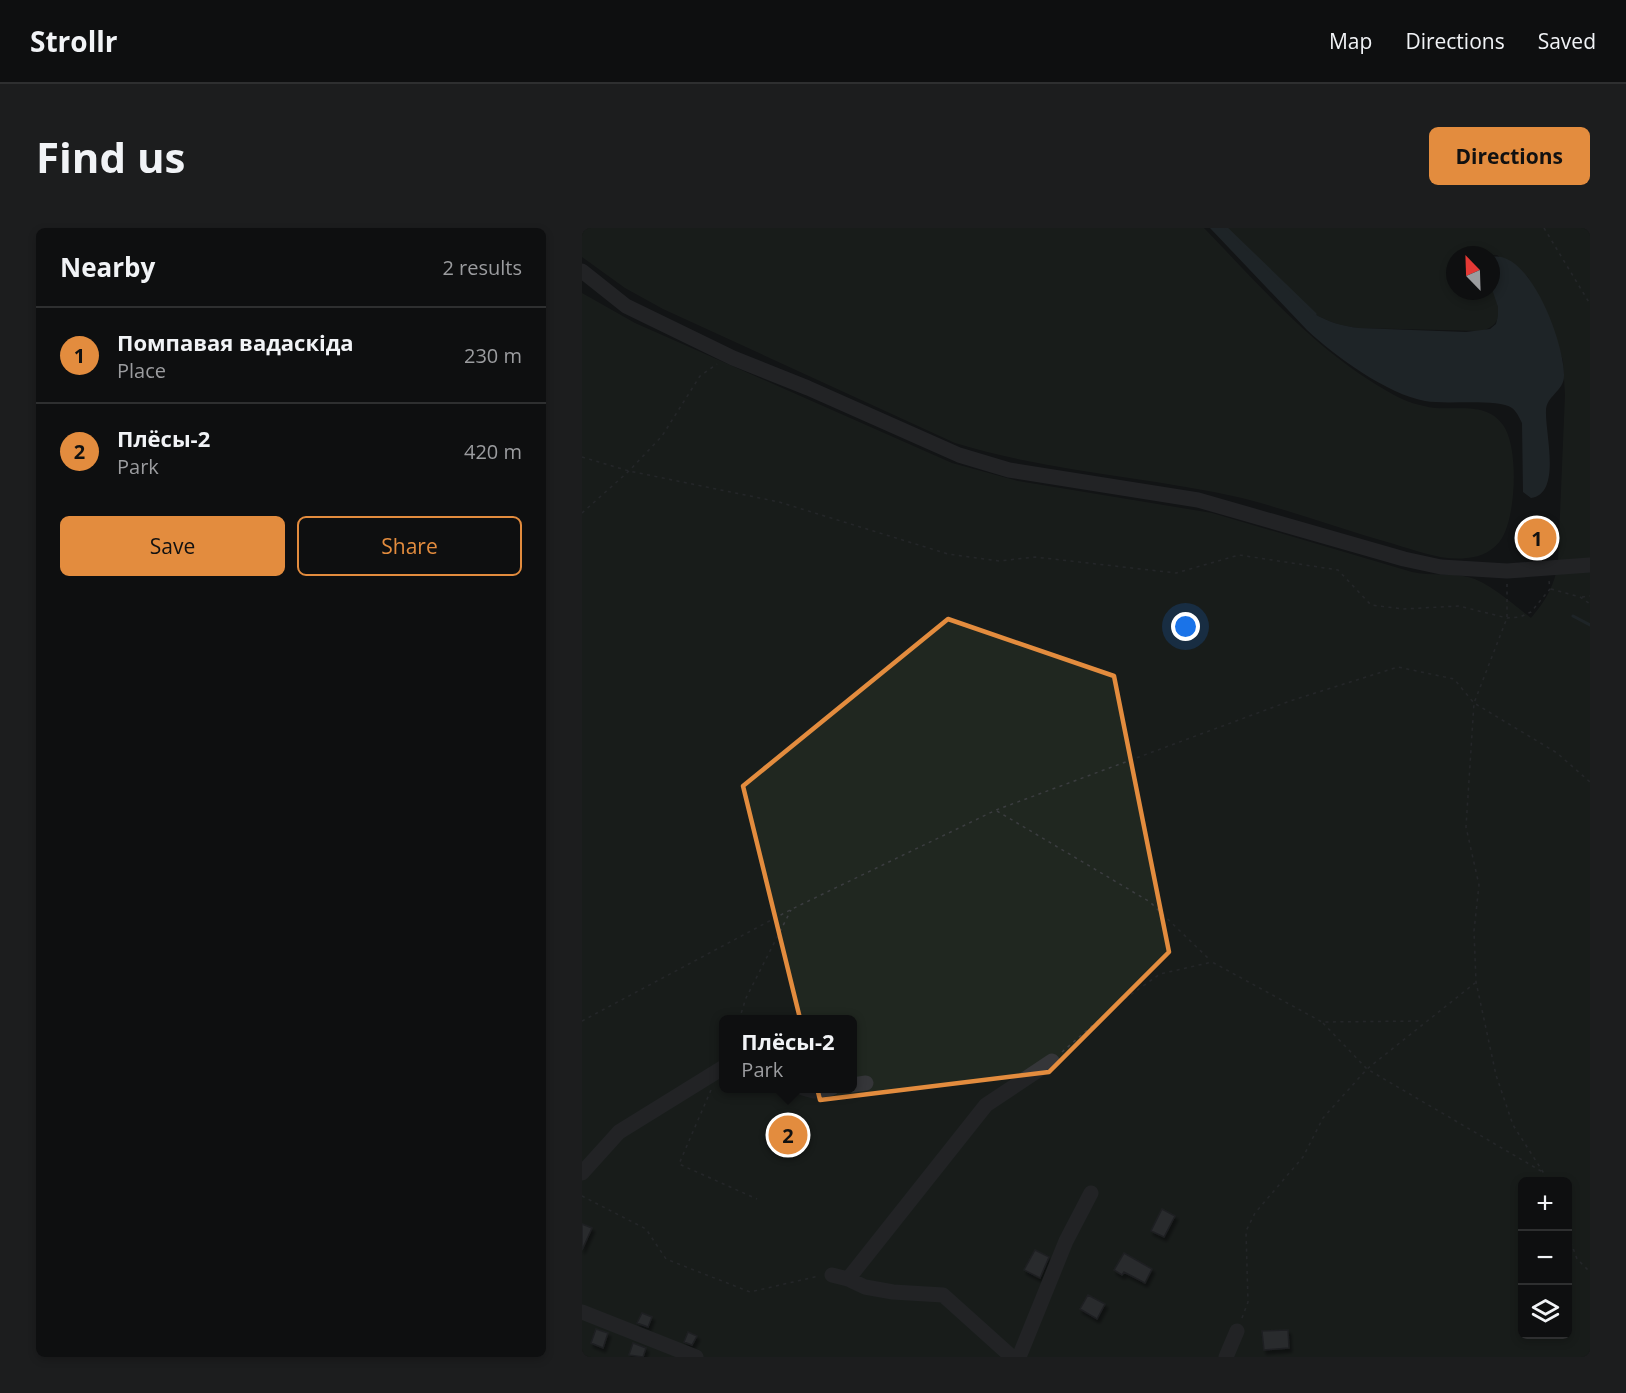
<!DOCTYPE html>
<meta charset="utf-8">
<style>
body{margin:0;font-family:"Open Sans",sans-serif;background:#1c1d1e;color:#f1f3f6}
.controls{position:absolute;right:18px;bottom:18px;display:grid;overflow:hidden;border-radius:9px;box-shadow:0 3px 9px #0003}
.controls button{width:54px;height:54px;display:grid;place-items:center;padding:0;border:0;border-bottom:2px solid #2e2f30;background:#0e0f10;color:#f1f3f6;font:30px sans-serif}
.compass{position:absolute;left:864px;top:18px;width:54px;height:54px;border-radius:50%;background:#0e0f10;box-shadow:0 3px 9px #0003;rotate:337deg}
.you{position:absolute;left:604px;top:399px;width:21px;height:21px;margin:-15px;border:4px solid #fff;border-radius:50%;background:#1a73e8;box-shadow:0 0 0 9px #1a73e833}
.badge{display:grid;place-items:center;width:39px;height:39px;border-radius:50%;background:#e38c3e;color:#111;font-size:20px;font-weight:700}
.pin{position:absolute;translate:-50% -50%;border:3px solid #fff;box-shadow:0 2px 6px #0006}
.popup{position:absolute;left:137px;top:787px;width:138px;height:78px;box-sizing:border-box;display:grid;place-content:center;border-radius:9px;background:#0e0f10;filter:drop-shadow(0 2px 4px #0005);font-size:20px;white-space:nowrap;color:#9b9c9f}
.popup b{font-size:22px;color:#f1f3f6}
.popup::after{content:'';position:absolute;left:50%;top:100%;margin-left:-12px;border:12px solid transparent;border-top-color:#0e0f10}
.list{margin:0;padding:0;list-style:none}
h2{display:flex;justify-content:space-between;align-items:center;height:78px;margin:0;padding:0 24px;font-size:26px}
h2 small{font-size:20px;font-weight:400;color:#9b9c9f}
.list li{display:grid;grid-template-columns:39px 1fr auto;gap:18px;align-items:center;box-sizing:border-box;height:96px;padding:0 24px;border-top:2px solid #2e2f30}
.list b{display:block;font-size:22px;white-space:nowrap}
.list p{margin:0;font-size:20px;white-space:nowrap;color:#9b9c9f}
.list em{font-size:20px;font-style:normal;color:#9b9c9f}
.actions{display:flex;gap:12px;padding:18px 24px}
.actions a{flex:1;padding:14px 0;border:2px solid #e38c3e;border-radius:9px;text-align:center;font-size:21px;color:#e38c3e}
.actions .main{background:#e38c3e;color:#111}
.icon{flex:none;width:33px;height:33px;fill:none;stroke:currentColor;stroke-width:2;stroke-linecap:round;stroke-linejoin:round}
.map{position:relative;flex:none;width:1008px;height:1129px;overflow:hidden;border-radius:9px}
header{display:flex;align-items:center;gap:36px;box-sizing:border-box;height:84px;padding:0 30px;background:#0e0f10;border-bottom:2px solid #2e2f30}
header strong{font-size:28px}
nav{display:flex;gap:33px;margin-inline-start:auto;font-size:21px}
.intro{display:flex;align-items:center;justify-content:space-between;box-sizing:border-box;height:144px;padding:0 36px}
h1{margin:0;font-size:42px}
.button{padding:15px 27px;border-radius:9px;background:#e38c3e;color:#111;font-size:21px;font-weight:700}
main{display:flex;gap:36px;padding:0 36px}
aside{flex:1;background:#0e0f10;border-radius:9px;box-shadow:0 3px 9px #0003}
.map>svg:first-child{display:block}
.green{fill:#202720;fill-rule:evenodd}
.water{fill:#2e383c}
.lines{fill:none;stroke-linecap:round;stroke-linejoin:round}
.stream{stroke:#2e383c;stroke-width:3}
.building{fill:#45474a;stroke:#2d2e31;stroke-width:1.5;filter:url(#shadow)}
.path{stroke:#3b3d40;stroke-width:1.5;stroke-dasharray:3 4.5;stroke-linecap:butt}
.minor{stroke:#353639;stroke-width:15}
.marked{fill:none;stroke:#e38c3e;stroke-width:4.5;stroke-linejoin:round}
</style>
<header>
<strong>Strollr</strong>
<nav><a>Map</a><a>Directions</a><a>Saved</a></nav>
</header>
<div class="intro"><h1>Find us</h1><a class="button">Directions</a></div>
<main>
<aside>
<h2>Nearby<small>2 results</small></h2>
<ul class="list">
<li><span class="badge">1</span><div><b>Помпавая вадаскіда</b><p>Place</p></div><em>230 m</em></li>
<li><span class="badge">2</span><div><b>Плёсы-2</b><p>Park</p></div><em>420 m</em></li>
</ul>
<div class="actions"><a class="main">Save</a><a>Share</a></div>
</aside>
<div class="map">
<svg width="1008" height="1129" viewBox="0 0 1008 1129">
<defs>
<filter id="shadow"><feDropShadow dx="2.5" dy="4" stdDeviation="1.5" flood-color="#0009"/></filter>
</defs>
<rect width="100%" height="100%" fill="#131415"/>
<!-- green -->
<path class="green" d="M 0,0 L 622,0 C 683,63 734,124 812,167 C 825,174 838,178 853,180 C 876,182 905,174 921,197 C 937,219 934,287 920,310 C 913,322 899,329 885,330 C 861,333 835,323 812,316 C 761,302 711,283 660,270 C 565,248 467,244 373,215 L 81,81 L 43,60 L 0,29 Z
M 644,0 L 1008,0 L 1008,1129 L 0,1129 L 0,65 L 53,95 L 370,235 L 436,253 L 630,285 L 830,344 C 849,348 868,345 886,349 C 907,354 932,377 949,390 C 964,372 973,357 976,334 L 983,167 L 981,133 L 971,100 L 946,49 L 915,27 L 873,27 L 873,63 L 909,63 L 909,58 C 916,76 925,95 900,103 L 777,100 C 760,98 746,94 731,85 ZM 142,792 L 270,792 L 270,860 L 142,860 ZM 940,954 L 986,954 L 986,1106 L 940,1106 Z"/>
<!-- water -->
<path class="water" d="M 628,0 L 644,0 L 731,85 C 746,94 760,98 777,100 L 884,104 L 908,101 L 914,96 L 916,88 L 916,79 L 909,58 L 909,29 C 948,20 983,117 982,148 C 982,163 964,168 964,183 C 963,205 980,266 949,270 L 941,264 L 940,195 C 937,189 935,184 930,180 C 916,170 864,177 843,173 C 805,166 754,129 725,102 Z"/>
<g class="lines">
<!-- stream -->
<path class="stream" d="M 644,0 L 733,86
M 1007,0 L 1008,2
M 991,388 L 1008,397"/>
</g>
<!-- building -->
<path class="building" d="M 971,302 L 973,315 L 938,317 L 938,304 Z
M 580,981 L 593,988 L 582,1009 L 569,1003 Z
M 0,996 L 10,1000 L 0,1022 Z
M 453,1022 L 467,1029 L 458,1050 L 442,1042 Z
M 542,1025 L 570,1041 L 563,1055 L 542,1044 L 540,1047 L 532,1042 Z
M 506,1067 L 523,1076 L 515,1091 L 498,1081 Z
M 60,1085 L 70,1089 L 66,1099 L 55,1095 Z
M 14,1101 L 26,1105 L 21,1120 L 9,1115 Z
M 706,1102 L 707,1120 L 682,1122 L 680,1103 Z
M 106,1104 L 115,1108 L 110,1117 L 102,1114 Z
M 51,1115 L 64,1120 L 61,1129 L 47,1127 Z"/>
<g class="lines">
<!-- path -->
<path class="path" d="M 962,0 L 1008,76
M 0,229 L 47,243 L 197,274 L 366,326 L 417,333 L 453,329 L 594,345 L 657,327 L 756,342 L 789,377 L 821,381 L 877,378 L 925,390 L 938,389 L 949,384 L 968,361 L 967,353
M 0,285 L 47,243 L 80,208 L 118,148 L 135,136
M 925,356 L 925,390 L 892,475 L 884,599 L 897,657 L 892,703 L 894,754 L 914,847 L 931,897 L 961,944 L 964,954
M 969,361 L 998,369 L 1008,376
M 1000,369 L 1008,368
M 415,583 L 568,674 L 628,732
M 157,792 L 164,770 L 209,682
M 0,793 L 210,681 L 414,582 L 708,473 L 816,439 L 872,451 L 892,475 L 975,525 L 1008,554
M 741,795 L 785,841 L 959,943
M 480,824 L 534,777 L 578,746 L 630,734 L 740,794 L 841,793
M 129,862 L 97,936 L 175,971
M 0,968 L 64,1001 L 84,1031 L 168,1064 L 237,1048
M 986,1007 L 995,1031 L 1008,1044
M 660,1090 L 666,1074 L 664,1003 L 673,985 L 721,929 L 741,890 L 785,841 L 893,755"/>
<!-- minor -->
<path class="minor" d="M 0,43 L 44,78 L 151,130 L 226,160 L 377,227 L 427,242 L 616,272 L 822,331 L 859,339 L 925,343 L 1008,337
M 270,857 L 284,855
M 221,860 L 232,863 L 250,860
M 0,945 L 37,904 L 142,839
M 250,1047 L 266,1051 L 283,1059 L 311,1064 L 361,1067 L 430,1129
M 266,1051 L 404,877 L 470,833
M 0,1084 L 114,1129
M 437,1129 L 484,1013 L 509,965
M 644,1129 L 655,1103"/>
</g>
<!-- marked area -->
<path d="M0 0H1008V1129H0ZM 366,391 L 532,448 L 587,724 L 467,844 L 238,872 L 161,558 Z" fill="#131415" fill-opacity=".55" fill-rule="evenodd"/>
<path class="marked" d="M 366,391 L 532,448 L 587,724 L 467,844 L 238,872 L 161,558 Z"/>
</svg>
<div class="controls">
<button>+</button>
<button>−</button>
<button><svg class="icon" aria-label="layers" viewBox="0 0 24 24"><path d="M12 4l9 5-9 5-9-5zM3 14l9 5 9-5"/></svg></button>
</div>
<svg class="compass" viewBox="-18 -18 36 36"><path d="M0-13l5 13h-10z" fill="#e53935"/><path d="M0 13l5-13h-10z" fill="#9b9c9f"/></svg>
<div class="you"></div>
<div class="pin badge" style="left:955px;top:310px">1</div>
<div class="pin badge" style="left:206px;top:907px">2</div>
<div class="popup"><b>Плёсы-2</b>Park</div>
</div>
</main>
